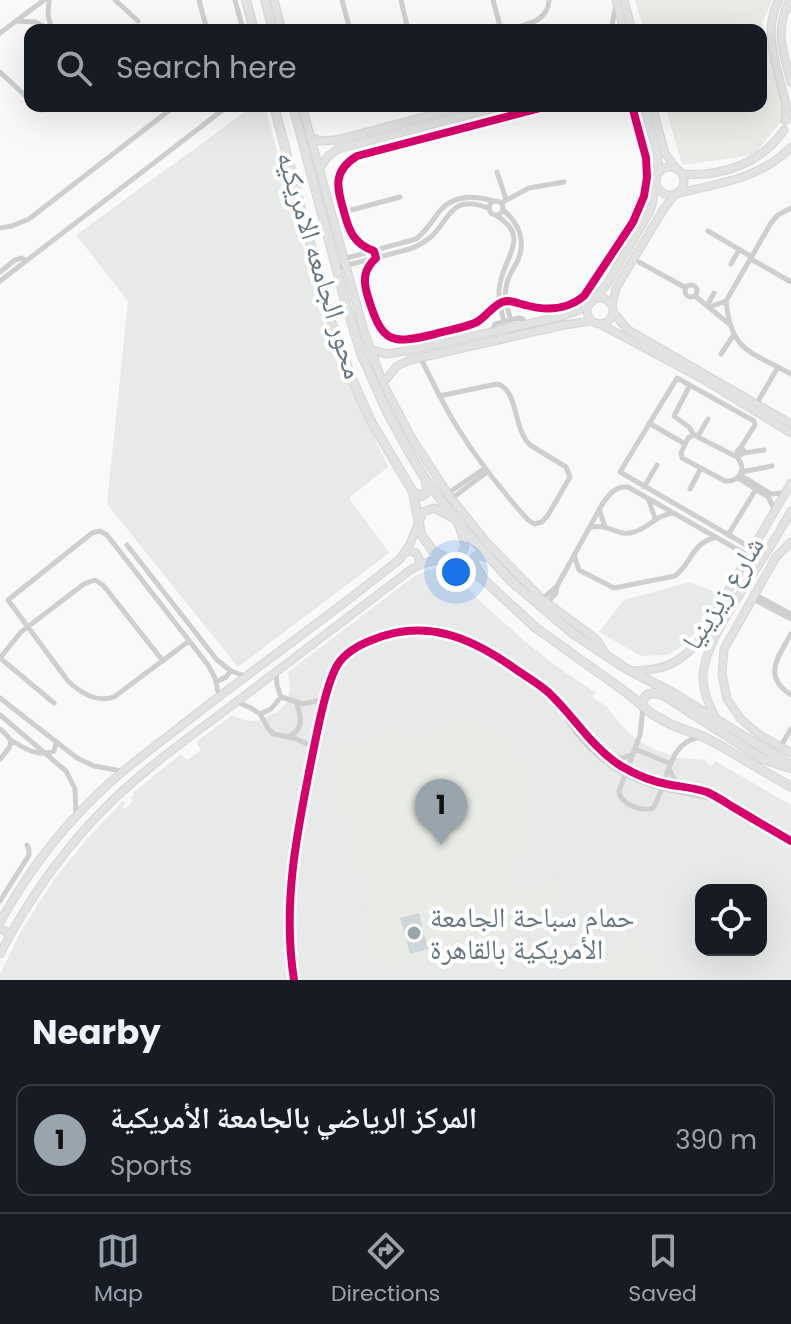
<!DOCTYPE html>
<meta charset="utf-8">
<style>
body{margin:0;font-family:Poppins,"Noto Naskh Arabic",sans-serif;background:#20242c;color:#f1f3f6}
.controls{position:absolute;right:24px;bottom:24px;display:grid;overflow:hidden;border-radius:16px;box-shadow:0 8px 32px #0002}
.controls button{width:72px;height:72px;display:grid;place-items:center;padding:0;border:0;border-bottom:2px solid #363941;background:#171b24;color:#f1f3f6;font:40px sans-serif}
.you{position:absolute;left:456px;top:572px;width:28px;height:28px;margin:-20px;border:6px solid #fff;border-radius:50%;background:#1a73e8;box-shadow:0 0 0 12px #1a73e833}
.badge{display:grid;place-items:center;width:52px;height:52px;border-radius:50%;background:#99a4ac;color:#111;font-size:26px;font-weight:700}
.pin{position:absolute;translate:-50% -66px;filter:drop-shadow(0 2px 4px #0008)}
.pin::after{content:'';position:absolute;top:42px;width:28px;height:24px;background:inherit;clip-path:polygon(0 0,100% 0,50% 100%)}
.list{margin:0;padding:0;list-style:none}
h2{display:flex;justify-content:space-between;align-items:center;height:104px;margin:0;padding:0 32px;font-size:34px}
h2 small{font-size:26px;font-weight:400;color:#9ea1a6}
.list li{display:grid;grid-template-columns:52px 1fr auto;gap:24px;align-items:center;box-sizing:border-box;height:112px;margin:0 16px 16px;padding:0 16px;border:2px solid #363941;border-radius:16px}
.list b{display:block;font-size:30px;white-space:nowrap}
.list p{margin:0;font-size:26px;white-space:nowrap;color:#9ea1a6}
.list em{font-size:26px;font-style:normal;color:#9ea1a6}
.icon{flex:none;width:44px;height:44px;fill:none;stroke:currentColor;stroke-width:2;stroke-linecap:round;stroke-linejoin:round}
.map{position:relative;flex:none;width:791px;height:980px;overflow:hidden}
.search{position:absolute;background:#171b24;box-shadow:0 8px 32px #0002;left:24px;right:24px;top:24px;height:88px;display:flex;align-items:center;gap:20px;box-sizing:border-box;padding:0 28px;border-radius:16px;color:#9ea1a6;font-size:30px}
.sheet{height:232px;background:#171b24}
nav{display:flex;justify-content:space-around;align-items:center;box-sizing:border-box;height:112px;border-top:2px solid #363941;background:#171b24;font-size:22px;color:#9ea1a6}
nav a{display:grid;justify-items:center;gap:4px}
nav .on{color:#99a4ac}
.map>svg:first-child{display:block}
.built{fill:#e8e9e9;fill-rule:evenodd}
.green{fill:#e8ebe6}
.water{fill:#ced6d9}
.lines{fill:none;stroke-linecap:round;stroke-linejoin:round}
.secondary-casing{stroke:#d5d6d7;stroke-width:9}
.primary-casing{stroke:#d5d6d7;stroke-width:10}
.street{stroke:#cecfd0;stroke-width:5}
.secondary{stroke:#e1e2e2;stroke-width:7}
.primary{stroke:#e1e2e2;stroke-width:8}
.cycleway-casing{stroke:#fff;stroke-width:13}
.cycleway{stroke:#d6006c;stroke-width:8}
.poi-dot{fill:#99a4ac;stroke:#fff;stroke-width:3}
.labels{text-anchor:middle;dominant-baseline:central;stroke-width:8;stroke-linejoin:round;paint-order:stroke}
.street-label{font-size:28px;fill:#657683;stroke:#fff}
.poi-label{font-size:28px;fill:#657683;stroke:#fff;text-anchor:start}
</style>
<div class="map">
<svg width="791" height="980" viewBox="0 0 791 980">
<rect width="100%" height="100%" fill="#f9f9f9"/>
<!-- built -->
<path class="built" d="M 253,106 L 265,106 L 326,332 L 388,467 L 349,498 L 389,553 L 238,667 L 107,504 L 128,301 L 76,235 Z
M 439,569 L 451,573 L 457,577 L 480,601 L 528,644 L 559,668 L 596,693 L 592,697 L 606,706 L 621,725 L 638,741 L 654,749 L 678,758 L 706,760 L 706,763 L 712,766 L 715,761 L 791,805 L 791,980 L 0,980 L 0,974 L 20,933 L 53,881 L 86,840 L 123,801 L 125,803 L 122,806 L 125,809 L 133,801 L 131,797 L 134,795 L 133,793 L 181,754 L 185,759 L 189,759 L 201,750 L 196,742 L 232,715 L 244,720 L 257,721 L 277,712 L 290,700 L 288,698 L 290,687 L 288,672 L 416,575 L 430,570 ZM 701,890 L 761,890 L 761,950 L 701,950 Z
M 689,582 L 720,594 L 703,623 L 684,645 L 667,655 L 641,656 L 599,632 L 624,600 Z"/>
<!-- green -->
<path class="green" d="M 635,0 L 773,0 L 762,23 L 786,115 L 754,155 L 682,165 L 665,106 L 761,106 L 761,30 L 644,30 Z
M 476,721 C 488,724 500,728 508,738 C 522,755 538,820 532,840 C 528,855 516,864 504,872 L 514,887 L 523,881 L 527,887 L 555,879 L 556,882 L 558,881 L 567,912 L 521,924 L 520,926 L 523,934 L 379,970 L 378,967 L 376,967 L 372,944 L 373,925 L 330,764 C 330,755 335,749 343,745 L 402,728 L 404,735 L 413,733 L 416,741 C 440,735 447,720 476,721 Z
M 641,933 L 647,955 L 651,954 L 658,980 L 601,980 L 596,961 L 612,957 L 612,955 L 618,953 L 614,941 Z"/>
<!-- water -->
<path class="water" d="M 419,913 L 428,949 L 410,954 L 400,918 Z"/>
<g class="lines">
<!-- secondary casing -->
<g class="secondary-casing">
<path id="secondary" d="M 274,0 L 282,30
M 616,0 L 624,30
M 624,0 L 632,30
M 779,0 C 763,29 775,59 782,89 C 785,100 788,109 785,121
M 790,0 C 774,31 783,51 791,82
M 302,106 L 364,331 L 383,383 L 411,437 L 448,494 L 488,544 L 542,599 L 596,639 L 606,654
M 644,106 L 658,156 L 658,173
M 652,106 L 665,153 L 675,167
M 310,137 L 320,141 L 336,140 L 466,106
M656 181a14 14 0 1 1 28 0a14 14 0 1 1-28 0Z
M 320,168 L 328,156 L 338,149 L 502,106
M 683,174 C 722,177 762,163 784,130
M 679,193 C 718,184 762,178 791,147
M587 311a13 13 0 1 1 26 0a13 13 0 1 1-26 0Z
M 593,301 L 607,284 L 648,215 L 652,205 L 656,183
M 612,306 L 616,288 L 663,210 L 675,194
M 613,312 L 628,330 L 791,424
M 600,324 L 701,378 L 791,433
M 371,349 L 386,354 L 406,351 L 559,317 L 577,311 L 589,305
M 383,383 L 397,366 L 410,360 L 564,325 L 592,321
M 791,542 L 776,557 L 724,649 L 722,674 L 727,699 L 740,718 L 758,734 L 791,753
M 405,553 L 410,551 L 416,553 L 420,560 L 418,565
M 632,671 C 663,670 678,665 698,642 L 791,483
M 716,718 C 709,705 703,692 703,676 C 704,646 736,601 752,575 C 766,554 779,533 791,511
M 0,922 C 30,868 67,820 114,779 C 137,759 162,741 186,722 C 256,667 330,616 400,559 L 410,544 L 423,512 L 434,508 L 451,517
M 0,929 L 6,931 L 9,937
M 0,954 C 30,896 67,844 115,798 C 153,762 197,732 239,700 C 295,657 352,614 409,571 C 417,566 424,562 433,561 C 449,558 460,566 465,545 L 459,526"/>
</g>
<!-- primary casing -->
<g class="primary-casing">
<path id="primary" d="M 246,0 L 254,30
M 265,0 L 273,30
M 274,106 L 331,321 L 352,379 L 372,423 L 413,492 L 421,534 L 432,550 L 483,579 L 536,628 L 627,693 L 652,714 L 672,725 L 704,737 L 721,746 L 791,787
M 293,106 L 347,308 L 362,356 L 387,412 L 413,459 L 426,480 L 458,523 L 512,582 L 571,632 L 625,668 L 673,693 L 791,765
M 413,492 L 421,496 L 425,494 L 427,489 L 426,480
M 481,575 L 474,564 L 474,558 L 479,555 L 488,557
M 643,707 C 642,693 651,691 663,695 L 763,759 L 790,768"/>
</g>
<!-- street -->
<path class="street" d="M 49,0 L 48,16 L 52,29
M 115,0 L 138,21
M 199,0 L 207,30
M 235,0 L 243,30
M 342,0 L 350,30
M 401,0 L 408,30
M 493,0 L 501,30
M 16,21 L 35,22 L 52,30
M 505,30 C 524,25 548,23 549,0
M 611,30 L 616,5
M 0,33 L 44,0
M 0,72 L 30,100
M 36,106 L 41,110
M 548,106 L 357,156 C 332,171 337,188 344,212 C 349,231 354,244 374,251 L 376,258 C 363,270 363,281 368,297 C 382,343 390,345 435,334 C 449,330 464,328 477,322 C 487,316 495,302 507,301 C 513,301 520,304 525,305 C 546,311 567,310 584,296 L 633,222 L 644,196 L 647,177 L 646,158 L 632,106
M 497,172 L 506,199
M489 208a7 7 0 1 1 14 0a7 7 0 1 1-14 0Z
M 501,203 L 529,188 L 564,182
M 503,210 C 519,223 526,241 518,260 C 514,268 509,275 507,283 C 503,296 507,307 511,320
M 344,212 L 400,197
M 497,216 C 531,237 504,257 500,284 C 497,297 501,309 504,322
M 0,228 L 12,226 L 29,219 L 175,106
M 708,231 L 752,257
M 343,259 L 416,239 C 426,231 431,223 438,213 C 452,195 473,195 493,201
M 751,259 L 791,282
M 639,262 L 686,288
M 731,264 L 739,250
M 336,268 L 410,249 C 418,246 425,242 432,236 C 451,216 453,194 488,208
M 0,272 L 15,260 L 22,258 L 26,261
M 0,281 L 228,106
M685 291a6 6 0 1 1 12 0a6 6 0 1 1-12 0Z
M 695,296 L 728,323
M 726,301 C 731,352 750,351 791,374
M 707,306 L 714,293
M 710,307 L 726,301 L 771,223 L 778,215 L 791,208
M 492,331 L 495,324 L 519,318 L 523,319 L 525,324
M 721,354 L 733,336
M 420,357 C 433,382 444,407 459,430 C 479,462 503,492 528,520 L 534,524 L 542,522 L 548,515 L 570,477 L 566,467 L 530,445 C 512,427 519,390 497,384 L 439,396
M 690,385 L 674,416 L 689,427 L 694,435
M 757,403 L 778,367
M 649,423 L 685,444
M 694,435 L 737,457 C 747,469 740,482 725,481 L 682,458 L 681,453 L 688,438 Z
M 698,436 L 708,419
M 741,447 L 755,425 L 754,421 L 677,378 L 620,472 L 753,549
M 741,447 L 745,452 L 740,455 L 737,451 Z
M 744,453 L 764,450
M 742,472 L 772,466
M 740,475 L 771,494 L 784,493
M 738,478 L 768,497 L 775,510
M 644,487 L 657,465
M 690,489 L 701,468
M 447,494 L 485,468
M 451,499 L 487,472
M 649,501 L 655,518
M 599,509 L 605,527
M 590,527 C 594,527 599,526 603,527 C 615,529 621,536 634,532 C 649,528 656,515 673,513
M 728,535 L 758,486
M 127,545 L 217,660 L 231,671 L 245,676
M 574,555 L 579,570 L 614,588 L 675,576 C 692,563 691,544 714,538
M 754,594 L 791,614
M 753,599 L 791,619
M 540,601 L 557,586
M 547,603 L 556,593 L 557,586 L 603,503 C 610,493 616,486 628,487 L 749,556
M 791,634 C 778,657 762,676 791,695
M 189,641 L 114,697 C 96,703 81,693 68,681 L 8,600 L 92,533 L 100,531 L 107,535 L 208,665 L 215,678 L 219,696
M 0,658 L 21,632 L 84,584 L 95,580 L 103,585 L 163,661
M 0,658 L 54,703
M 276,671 L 277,685 L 281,697 L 303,704 L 325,699
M 216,682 L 226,677 L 231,671
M 0,698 L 77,758 L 94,766 L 122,771
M 237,702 L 251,708 L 260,714 L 268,728 L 273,734 L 294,738 L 314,747
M 560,707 C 579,745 614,775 654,786 C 675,792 696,794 716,800
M 643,708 L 640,735 L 619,791 C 620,804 641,812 653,808 C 668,784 667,742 700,737
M 260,714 L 271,709 L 281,697
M 0,715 L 66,771 L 75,789 L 76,815
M 0,729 C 16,742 12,745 0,759
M 290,736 C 304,728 301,718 297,704
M 11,740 C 23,748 40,758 54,751 L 56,743
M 780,747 L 791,729
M 635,749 L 671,764
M 612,758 L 623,758 L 633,754
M 669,768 L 674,779 L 681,786
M 0,901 L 29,855 L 29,850 L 27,845
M 294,980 C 282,904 297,832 312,757 C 317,733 326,683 338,664 C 346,652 359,645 372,640 C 425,618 470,637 514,668 C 525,676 538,683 548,692 C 574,716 591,747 621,766 C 636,775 653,782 671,785 C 684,787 695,788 707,792 C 716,796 725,802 733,807 C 753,819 772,830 791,841"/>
<!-- secondary -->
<use href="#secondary" class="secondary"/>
<!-- primary -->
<use href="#primary" class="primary"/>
<!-- cycleway casing -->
<g class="cycleway-casing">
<path id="cycleway" d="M 548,106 L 357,156 C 332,171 337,188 344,212 C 349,231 354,244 374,251 L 376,258 C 363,270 363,281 368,297 C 382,343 390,345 435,334 C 449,330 464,328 477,322 C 487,316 495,302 507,301 C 513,301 520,304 525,305 C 546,311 567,310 584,296 L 633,222 L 644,196 L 647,177 L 646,158 L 632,106
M 294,980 C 282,904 297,832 312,757 C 317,733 326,683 338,664 C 346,652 359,645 372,640 C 425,618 470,637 514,668 C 525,676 538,683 548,692 C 574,716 591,747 621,766 C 636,775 653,782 671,785 C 684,787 695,788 707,792 C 716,796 725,802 733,807 C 753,819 772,830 791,841"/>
</g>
<!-- cycleway -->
<use href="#cycleway" class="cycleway"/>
</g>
<!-- markers -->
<circle class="poi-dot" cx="414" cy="933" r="8"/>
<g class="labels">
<!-- street labels -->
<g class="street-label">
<text transform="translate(320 265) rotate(73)">محور الجامعه الامريكيه</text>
<text transform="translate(723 593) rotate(-58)">شارع زيزينيا</text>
</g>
<!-- poi labels -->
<g class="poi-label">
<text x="430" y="917">حمام سباحة الجامعة<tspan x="430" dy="32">الأمريكية بالقاهرة</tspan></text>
</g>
</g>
</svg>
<div class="controls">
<button><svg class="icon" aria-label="locate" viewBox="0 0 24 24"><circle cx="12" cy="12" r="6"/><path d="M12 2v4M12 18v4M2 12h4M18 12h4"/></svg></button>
</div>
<div class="you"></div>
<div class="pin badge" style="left:441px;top:845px">1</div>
<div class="search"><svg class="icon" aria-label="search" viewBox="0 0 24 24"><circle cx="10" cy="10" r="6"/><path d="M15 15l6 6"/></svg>Search here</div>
</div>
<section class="sheet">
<h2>Nearby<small></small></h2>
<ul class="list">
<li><span class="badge">1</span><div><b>المركز الرياضي بالجامعة الأمريكية</b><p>Sports</p></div><em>390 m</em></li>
</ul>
</section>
<nav>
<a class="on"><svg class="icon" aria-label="map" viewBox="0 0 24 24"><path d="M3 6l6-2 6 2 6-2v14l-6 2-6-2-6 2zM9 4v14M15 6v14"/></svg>Map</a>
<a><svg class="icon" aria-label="directions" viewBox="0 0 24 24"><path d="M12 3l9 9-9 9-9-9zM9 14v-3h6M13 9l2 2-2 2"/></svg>Directions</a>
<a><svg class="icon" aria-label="saved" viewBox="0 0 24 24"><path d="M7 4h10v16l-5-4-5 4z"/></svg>Saved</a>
</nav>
